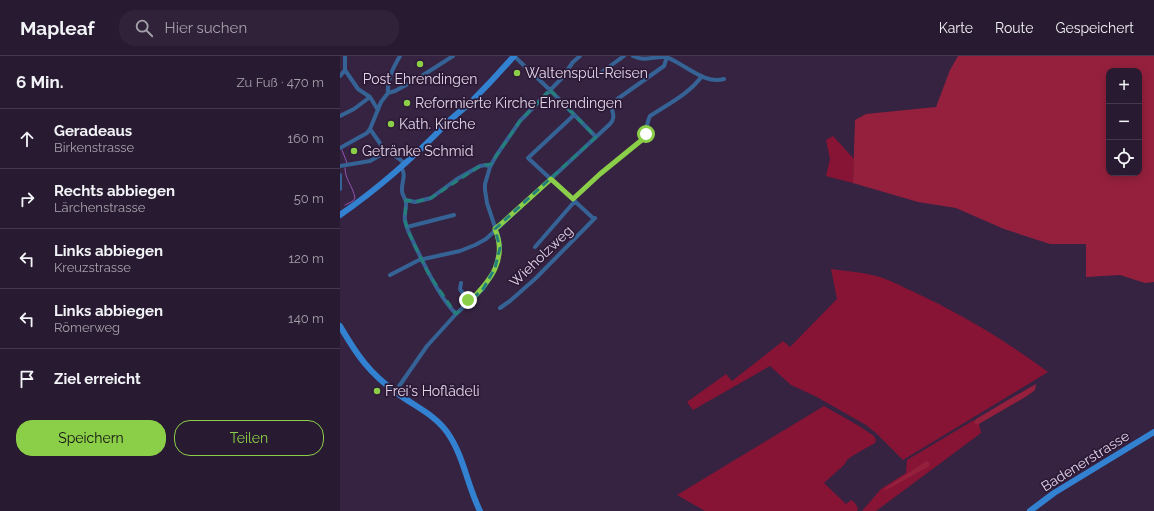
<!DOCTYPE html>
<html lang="de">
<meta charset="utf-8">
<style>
body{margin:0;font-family:Raleway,sans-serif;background:#302339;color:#f1f3f6}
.controls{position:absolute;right:12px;top:12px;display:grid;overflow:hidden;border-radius:8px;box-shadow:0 2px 10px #0003}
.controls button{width:36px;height:36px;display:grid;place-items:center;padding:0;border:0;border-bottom:1px solid #44384d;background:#281a31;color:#f1f3f6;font:20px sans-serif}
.stop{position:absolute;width:12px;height:12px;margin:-9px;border:3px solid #8bce47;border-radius:50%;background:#fff}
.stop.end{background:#8bce47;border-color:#fff;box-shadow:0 1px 4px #0008}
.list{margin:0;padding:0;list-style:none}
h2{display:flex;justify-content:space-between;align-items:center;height:52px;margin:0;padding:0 16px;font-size:17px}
h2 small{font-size:13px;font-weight:400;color:#a5a1ab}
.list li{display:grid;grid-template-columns:26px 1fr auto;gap:12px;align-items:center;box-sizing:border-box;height:60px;padding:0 16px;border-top:1px solid #44384d}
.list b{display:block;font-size:15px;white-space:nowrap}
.list p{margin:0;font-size:13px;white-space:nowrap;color:#a5a1ab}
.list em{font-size:13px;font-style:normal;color:#a5a1ab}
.actions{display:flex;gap:8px;padding:12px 16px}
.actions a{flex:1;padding:9px 0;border:1px solid #8bce47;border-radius:16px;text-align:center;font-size:14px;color:#8bce47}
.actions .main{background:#8bce47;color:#111}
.icon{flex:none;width:22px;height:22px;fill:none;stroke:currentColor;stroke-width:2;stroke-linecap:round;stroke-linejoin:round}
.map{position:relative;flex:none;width:814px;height:455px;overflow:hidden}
header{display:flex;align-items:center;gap:24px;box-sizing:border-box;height:56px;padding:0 20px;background:#281a31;border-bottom:1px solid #44384d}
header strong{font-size:19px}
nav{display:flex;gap:22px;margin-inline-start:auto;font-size:14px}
.search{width:280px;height:36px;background:#302339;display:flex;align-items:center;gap:10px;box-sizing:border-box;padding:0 14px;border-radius:16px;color:#a5a1ab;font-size:15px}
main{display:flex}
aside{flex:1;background:#281a31}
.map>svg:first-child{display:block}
.green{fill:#871434}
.forest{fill:#95203d;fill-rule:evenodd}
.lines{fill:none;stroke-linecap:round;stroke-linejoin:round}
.stream{stroke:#9054b2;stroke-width:1}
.street{stroke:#366395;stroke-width:4}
.secondary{stroke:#3381d1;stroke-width:6}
.route{stroke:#8bce47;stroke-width:5}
.marked{fill:none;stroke:#24807a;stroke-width:3;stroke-dasharray:8 5;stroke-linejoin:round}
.poi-dot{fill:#8bce47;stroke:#2c1936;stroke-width:1.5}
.labels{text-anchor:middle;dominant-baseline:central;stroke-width:3.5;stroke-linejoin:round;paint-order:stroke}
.poi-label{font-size:14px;fill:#e1d5e8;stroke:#2c1936;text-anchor:start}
.street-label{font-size:14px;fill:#e1d5e8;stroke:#2c1936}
</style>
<header>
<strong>Mapleaf</strong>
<div class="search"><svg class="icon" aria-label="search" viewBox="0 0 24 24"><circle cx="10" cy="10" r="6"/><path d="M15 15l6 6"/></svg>Hier suchen</div>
<nav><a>Karte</a><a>Route</a><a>Gespeichert</a></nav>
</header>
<main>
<aside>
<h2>6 Min.<small>Zu Fuß · 470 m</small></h2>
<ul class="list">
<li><svg class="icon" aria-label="ahead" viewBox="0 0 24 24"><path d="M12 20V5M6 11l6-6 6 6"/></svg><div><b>Geradeaus</b><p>Birkenstrasse</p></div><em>160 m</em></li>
<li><svg class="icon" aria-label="right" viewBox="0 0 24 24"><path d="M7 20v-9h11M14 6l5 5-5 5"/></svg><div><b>Rechts abbiegen</b><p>Lärchenstrasse</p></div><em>50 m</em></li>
<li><svg class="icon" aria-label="left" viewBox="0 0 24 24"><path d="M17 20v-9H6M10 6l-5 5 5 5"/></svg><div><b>Links abbiegen</b><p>Kreuzstrasse</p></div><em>120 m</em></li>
<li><svg class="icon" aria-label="left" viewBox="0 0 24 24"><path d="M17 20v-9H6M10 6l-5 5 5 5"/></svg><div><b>Links abbiegen</b><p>Römerweg</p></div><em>140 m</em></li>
<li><svg class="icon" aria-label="arrive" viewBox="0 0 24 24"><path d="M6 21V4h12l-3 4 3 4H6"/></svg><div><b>Ziel erreicht</b></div></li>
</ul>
<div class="actions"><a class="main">Speichern</a><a>Teilen</a></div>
</aside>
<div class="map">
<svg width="814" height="455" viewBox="0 0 814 455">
<rect width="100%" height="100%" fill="#362341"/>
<!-- green -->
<path class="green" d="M 493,80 L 514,103 L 513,127 L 486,120 L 490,103 L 486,84 Z
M 491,213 C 506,215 521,216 536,220 C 549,223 560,230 572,235 C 621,258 665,284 708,316 L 563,404 L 537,378 L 526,369 L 477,341 L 451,329 L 430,310 L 353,354 L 347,346 L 386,318 L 392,325 L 443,285 L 450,291 L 497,243 Z
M 484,350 L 519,370 L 534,380 L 536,384 L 535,387 L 512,400 L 507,404 L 504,409 L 484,427 L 506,448 L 511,444 L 514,446 L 518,452 L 517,455 L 365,455 L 337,439 Z
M 634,364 L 639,368 L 641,377 L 536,455 L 522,455 L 541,433 L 566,417 L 567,404 Z"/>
<!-- forest -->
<path class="forest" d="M 618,0 L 814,0 L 814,226 L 805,227 L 780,219 L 746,221 L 746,188 L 710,188 L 664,173 L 616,152 L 578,146 L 513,127 L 515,64 L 526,58 L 596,51 L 610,14 ZM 769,15 L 799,15 L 799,117 L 769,117 Z
M 696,328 L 695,334 L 687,340 L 637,369 L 634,367 L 636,363 L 668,344 Z
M 587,405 L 590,408 L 588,411 L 546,434 L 544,433 L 585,406 Z"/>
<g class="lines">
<!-- stream -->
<path class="stream" d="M 2,94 L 7,107
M 5,112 C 5,124 13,130 15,142 L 13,145 L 5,149"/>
<!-- street -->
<path class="street" d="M 174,0 L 210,34 L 256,81
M 293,0 C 305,6 314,0 326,1 C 330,2 334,5 338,7 C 351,14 368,28 384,23
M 5,14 L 18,33 L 30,41 L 38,54
M 0,20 L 5,14 L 5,0
M 256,21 L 266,13 L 284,0
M 48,37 C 47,23 53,12 60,0
M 234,59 L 188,102 L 254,163
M 0,60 L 14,53 L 30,41
M 30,73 L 46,96
M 0,92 L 27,77 L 30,73 L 41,46 L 48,37 L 55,35 L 77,23 L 113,0
M 0,110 L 30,105 L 46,96 C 54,98 59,102 65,108
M 61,112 C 67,118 61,127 62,135 C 62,140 67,143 66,149 C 66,154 64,159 65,164 C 66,173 72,182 75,190 C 87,213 98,239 116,258
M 0,119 L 0,133
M 233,143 L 260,118 L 303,83 C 307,76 306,68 310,60 C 328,48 349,38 362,20
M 66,144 L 75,146 L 91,142 L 117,123 L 140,110 L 146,109 L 150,111
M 67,171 L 114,159
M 195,191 L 235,145
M 50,219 L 79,204 L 120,195 L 135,189 L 146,183 L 270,68 C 279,58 266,54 276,44 L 324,10 L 327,1
M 121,227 L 120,233 L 129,246
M 160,252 L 170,245 L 196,222 L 255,162
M 55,336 L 87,290 L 116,258 L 143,233 L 150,222 L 155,212 L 160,192 L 159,183 L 147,147 L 145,134 L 145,128 L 150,111 L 156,100 L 180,65 L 221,23 L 233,6 L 240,0"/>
<!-- secondary -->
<path class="secondary" d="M 0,159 C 39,132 74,101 107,67 C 114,60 122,54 130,47 C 145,32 160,16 174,0
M 0,270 C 17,299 29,317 57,337 C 74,350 94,358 107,376 C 124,400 127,429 140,455
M 690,455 L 714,437 L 814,376"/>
</g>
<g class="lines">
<!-- route -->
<path class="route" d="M 128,244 L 129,246 C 150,225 168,204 155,173 L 161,168 L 211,123 L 233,143 L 260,118 L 303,83 L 306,78"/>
</g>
<!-- marked area -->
<path class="marked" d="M 210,34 L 256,81 L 155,173 L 160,192 L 155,212 L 143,233 L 116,258 L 88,217 L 70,179 L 65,165 L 66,144 L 75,146 L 91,142 L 140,110 L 151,108 L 180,65 Z"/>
<!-- markers -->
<g class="poi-dot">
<circle cx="80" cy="8" r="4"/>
<circle cx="177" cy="17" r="4"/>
<circle cx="67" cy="47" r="4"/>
<circle cx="51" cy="68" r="4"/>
<circle cx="14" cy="95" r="4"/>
<circle cx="37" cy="335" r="4"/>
</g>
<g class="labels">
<!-- poi labels -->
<g class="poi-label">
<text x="185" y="17">Waltenspül-Reisen</text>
<text x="80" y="23" text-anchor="middle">Post Ehrendingen</text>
<text x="75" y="47">Reformierte Kirche Ehrendingen</text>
<text x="59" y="68">Kath. Kirche</text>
<text x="22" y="95">Getränke Schmid</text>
<text x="45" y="335">Frei's Hoflädeli</text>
</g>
<!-- street labels -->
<g class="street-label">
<text transform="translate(201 200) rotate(-44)">Wieholzweg</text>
<text transform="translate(745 405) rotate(-32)">Badenerstrasse</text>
</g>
</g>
</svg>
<div class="controls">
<button>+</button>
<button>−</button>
<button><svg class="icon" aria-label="locate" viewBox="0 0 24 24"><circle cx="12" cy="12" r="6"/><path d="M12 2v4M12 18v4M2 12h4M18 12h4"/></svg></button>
</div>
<div class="stop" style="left:306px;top:78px"></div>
<div class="stop end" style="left:128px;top:244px"></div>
</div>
</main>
